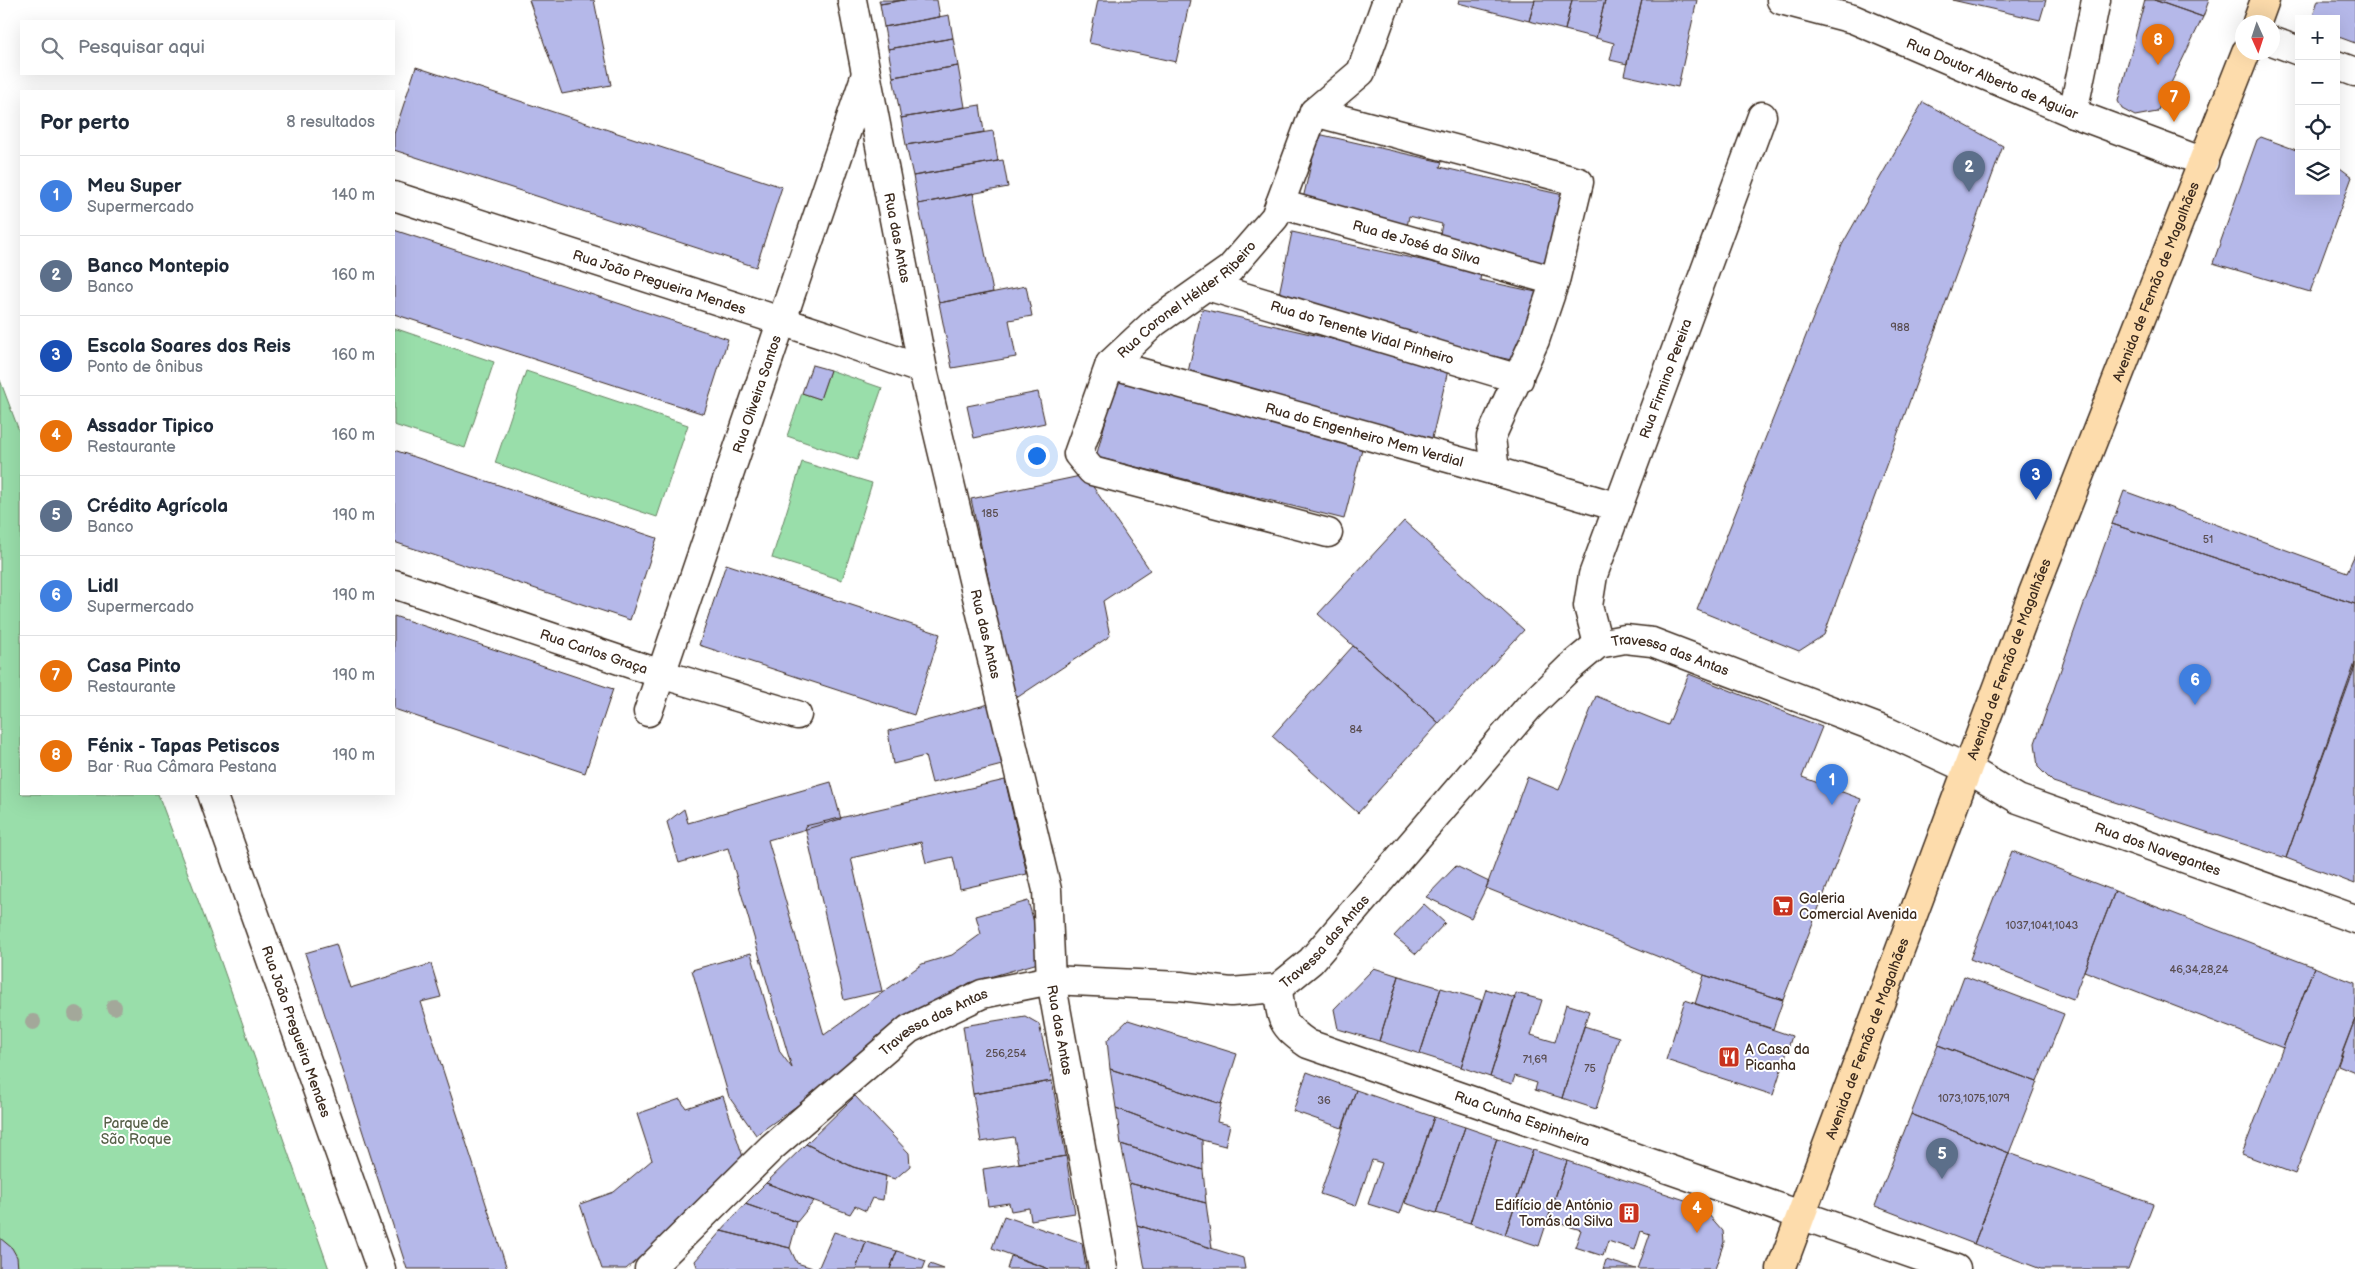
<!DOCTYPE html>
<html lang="pt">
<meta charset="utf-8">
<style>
body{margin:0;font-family:"Balsamiq Sans",sans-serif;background:#f6f6f7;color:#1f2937}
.controls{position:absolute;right:15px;top:15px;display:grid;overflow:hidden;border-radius:0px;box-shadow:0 5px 20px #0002}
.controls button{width:45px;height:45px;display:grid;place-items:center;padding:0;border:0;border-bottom:1px solid #e0e1e3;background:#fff;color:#1f2937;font:25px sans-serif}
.compass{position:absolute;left:2235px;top:15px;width:45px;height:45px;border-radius:50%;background:#fff;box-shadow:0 5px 20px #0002;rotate:177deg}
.you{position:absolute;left:1036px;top:455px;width:18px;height:18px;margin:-12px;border:4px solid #fff;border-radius:50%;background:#1a73e8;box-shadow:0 0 0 8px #1a73e833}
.badge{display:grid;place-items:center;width:32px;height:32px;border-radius:50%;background:#7c3aed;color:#fff;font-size:16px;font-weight:700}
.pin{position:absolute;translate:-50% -41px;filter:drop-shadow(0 1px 2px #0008)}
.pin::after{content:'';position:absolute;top:26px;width:18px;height:15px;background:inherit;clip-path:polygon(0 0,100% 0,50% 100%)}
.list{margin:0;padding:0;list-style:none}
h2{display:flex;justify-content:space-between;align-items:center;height:65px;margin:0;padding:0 20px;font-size:21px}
h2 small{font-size:16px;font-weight:400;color:#747a83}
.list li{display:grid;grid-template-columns:32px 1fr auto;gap:15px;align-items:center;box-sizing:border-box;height:80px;padding:0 20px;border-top:1px solid #e0e1e3}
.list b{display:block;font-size:19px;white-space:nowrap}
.list p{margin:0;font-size:16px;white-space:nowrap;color:#747a83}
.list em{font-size:16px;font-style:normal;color:#747a83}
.icon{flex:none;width:28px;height:28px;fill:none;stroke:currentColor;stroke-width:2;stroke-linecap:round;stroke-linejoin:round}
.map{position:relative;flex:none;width:2355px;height:1269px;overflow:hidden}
.search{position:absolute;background:#fff;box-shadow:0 5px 20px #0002;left:20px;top:20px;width:375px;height:55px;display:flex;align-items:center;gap:12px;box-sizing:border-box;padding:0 18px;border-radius:0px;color:#747a83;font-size:19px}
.panel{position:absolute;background:#fff;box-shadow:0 5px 20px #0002;left:20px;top:90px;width:375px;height:705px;border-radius:0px}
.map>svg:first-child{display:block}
.green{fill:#99deaa;stroke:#6a8464}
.building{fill:#b5b8e9;stroke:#3b2a1e}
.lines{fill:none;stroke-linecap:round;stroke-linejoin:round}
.minor-casing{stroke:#3b2a1e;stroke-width:31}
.major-casing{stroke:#3b2a1e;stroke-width:31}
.minor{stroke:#fff;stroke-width:28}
.major{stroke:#fddcac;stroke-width:28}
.tree{fill:#a3a89a}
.labels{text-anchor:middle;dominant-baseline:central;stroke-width:4;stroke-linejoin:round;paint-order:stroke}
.number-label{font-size:11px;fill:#5a4e51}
.street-label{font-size:14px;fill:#3b2a1e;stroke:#fff}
.poi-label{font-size:14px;fill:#3b2a1e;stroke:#fff;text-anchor:start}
.park-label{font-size:14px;fill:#576048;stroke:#fff}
</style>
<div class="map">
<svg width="2355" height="1269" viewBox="0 0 2355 1269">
<rect width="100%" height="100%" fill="#fff"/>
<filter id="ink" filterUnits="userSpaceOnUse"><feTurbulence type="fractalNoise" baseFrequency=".02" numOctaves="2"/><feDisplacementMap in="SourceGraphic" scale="10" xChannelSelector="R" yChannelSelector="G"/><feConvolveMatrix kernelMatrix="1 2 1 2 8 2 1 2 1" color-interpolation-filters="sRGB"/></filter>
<g filter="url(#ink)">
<!-- green -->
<path class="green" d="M 394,328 L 494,362 L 465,448 L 394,425 Z
M 830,370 L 882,388 L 857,460 L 787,436 L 802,393 L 820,399 Z
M 526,371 L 688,425 L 657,517 L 495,463 Z
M 0,380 L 21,436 L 21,794 L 158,794 L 216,948 L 329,1269 L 0,1269 Z
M 802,462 L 872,483 L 842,580 L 772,558 Z"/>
<!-- building -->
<path class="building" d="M 529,0 L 594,0 L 611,85 L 562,94 Z
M 879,0 L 904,0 L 880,4 Z
M 904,0 L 937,0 L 940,17 L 884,27 L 880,4 Z
M 1098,0 L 1190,0 L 1176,62 L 1089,43 Z
M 1459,0 L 1535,0 L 1529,21 L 1458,3 Z
M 1535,0 L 1572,0 L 1565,30 L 1529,21 Z
M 1572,0 L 1605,0 L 1596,38 L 1565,30 Z
M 1605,0 L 1642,0 L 1627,64 L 1610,60 L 1614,43 L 1596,38 Z
M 1642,0 L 1697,0 L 1678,87 L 1624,75 Z
M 1952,0 L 2046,0 L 2040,20 Z
M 2145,0 L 2154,0 L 2203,17 L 2157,112 L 2135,116 L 2122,109 L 2118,101 Z
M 2154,0 L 2209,0 L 2203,17 Z
M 2318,0 L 2355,0 L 2355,43 L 2336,36 L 2336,19 L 2312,19 Z
M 949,15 L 953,38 L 888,49 L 884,27 Z
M 953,38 L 958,66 L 893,77 L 888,49 Z
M 958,66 L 965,107 L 901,118 L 893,77 Z
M 416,67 L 782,187 L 756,267 L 394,150 L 394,134 Z
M 1923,102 L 2003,146 L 1824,635 L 1799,651 L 1697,610 L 1842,245 Z
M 980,105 L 984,132 L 906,145 L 901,118 Z
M 993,131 L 998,161 L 913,176 L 906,145 Z
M 1318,134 L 1442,162 L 1440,167 L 1563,195 L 1548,264 L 1439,240 L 1442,224 L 1409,216 L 1407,227 L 1302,203 Z
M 2261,137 L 2299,151 L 2299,191 L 2336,191 L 2336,165 L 2352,177 L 2310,292 L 2213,263 L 2257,140 Z
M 1003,160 L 1008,187 L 918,204 L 913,176 Z
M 973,193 L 993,292 L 939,303 L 918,204 Z
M 394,230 L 728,339 L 704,414 L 394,314 Z
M 1292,232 L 1481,273 L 1480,280 L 1536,292 L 1521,362 L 1399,336 L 1277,304 Z
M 1026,286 L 1032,316 L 1009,320 L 1016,357 L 952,368 L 939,303 Z
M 1202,309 L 1449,366 L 1432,438 L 1186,381 Z
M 812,365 L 830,370 L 820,399 L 802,393 Z
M 1117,378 L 1363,445 L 1344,519 L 1096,457 Z
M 1038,392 L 1045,423 L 974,438 L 967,406 Z
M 394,450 L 657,538 L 630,620 L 394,542 Z
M 1085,475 L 1150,570 L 1103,601 L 1110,636 L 1018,697 L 1012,688 L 971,499 Z
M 2124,491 L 2347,572 L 2355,554 L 2355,604 L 2112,524 Z
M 1404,521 L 1524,630 L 1439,723 L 1318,614 Z
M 2112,524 L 2355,604 L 2355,667 L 2286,858 L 2053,782 L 2038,767 L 2035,743 Z
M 726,564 L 940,634 L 914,715 L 699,645 Z
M 394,616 L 613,689 L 585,773 L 394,709 Z
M 1353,646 L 1439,723 L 1358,813 L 1272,736 Z
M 2355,663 L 2355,884 L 2286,858 Z
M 1689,674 L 1822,727 L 1802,777 L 1861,799 L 1783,1000 L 1704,975 L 1486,888 L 1527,777 L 1559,790 L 1596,696 L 1668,725 Z
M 989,704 L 1002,765 L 932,783 L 925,756 L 893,764 L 888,731 Z
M 1005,780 L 1027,874 L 960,889 L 953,857 L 926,863 L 921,842 L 851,858 L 882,991 L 844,1000 L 805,826 Z
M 831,782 L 841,819 L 768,840 L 824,1035 L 922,964 L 952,955 L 981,934 L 976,916 L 1028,901 L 1045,961 L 969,983 L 756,1135 L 729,1097 L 692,970 L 751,953 L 780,1052 L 792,1068 L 728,848 L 679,863 L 667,822 L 684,809 L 688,823 Z
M 2012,851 L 2115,891 L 2073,999 L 1970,959 Z
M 1456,866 L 1489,882 L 1471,918 L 1426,897 Z
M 2115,891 L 2314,967 L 2283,1048 L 2084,971 Z
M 1424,904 L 1445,923 L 1416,954 L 1394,936 Z
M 336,944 L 350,988 L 431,964 L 441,997 L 421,1002 L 507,1269 L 407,1269 L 305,953 Z
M 2314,967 L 2355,983 L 2355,1019 L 2295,1174 L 2242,1154 Z
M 1374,968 L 1399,976 L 1379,1041 L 1338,1029 L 1334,1009 Z
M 1704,975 L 1783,1000 L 1773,1029 L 1695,1004 Z
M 1399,976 L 1441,988 L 1420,1054 L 1379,1041 Z
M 1964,976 L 2064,1014 L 2037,1082 L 1938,1045 Z
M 1441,988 L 1482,1000 L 1461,1067 L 1420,1054 Z
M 1486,989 L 1515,998 L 1490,1077 L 1461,1067 Z
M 1516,993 L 1542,1000 L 1531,1035 L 1555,1042 L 1566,1004 L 1589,1011 L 1562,1098 L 1535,1090 L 1537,1083 L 1515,1076 L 1512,1084 L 1490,1077 Z
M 1685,1000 L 1792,1036 L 1773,1095 L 1666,1060 Z
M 1025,1016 L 1039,1024 L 1052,1081 L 973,1094 L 963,1026 Z
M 2355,1019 L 2355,1072 L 2338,1065 Z
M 1128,1020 L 1237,1054 L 1221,1104 L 1110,1069 L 1107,1040 Z
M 1584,1026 L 1619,1037 L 1596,1109 L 1562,1098 Z
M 1938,1045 L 2037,1082 L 2009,1153 L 1911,1114 Z
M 1110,1069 L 1221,1104 L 1217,1122 L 1230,1125 L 1225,1146 L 1202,1140 L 1116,1108 Z
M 1307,1072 L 1356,1090 L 1342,1128 L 1293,1111 Z
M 1052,1081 L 1066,1156 L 1019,1163 L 1014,1137 L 981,1142 L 973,1094 Z
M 1356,1090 L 1434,1117 L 1400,1214 L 1368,1204 L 1382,1163 L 1372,1160 L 1356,1206 L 1320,1194 Z
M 723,1096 L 746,1166 L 626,1269 L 602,1269 L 580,1204 L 614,1192 L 652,1160 L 637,1114 L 680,1099 L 686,1108 Z
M 855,1096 L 909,1153 L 910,1166 L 895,1179 L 853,1167 L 806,1144 Z
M 1116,1108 L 1202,1140 L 1203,1170 L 1121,1144 Z
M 1911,1114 L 2009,1153 L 1974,1244 L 1875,1206 Z
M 1434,1117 L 1465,1127 L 1436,1213 L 1405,1203 Z
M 1465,1127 L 1497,1138 L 1470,1223 L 1436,1213 Z
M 1497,1138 L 1533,1150 L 1505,1235 L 1470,1223 Z
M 806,1144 L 853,1167 L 886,1176 L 883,1200 L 872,1198 L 866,1211 L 855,1206 L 850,1214 L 766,1183 Z
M 1121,1144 L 1203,1170 L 1206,1203 L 1129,1183 Z
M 1533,1150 L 1567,1161 L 1539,1246 L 1505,1235 Z
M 2009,1153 L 2153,1204 L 2128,1269 L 2041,1269 L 1974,1244 Z
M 1066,1156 L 1075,1213 L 1031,1220 L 1029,1208 L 1011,1211 L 1009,1203 L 988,1206 L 983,1169 Z
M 1567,1161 L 1700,1205 L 1723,1231 L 1724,1242 L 1715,1269 L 1638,1269 L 1650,1234 L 1641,1231 L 1635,1250 L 1608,1241 L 1603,1256 L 1575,1247 L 1581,1230 L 1548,1220 Z
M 766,1183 L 814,1201 L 797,1222 L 745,1204 Z
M 1129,1183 L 1206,1203 L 1212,1248 L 1137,1225 Z
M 745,1204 L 797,1222 L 790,1248 L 721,1231 Z
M 1004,1216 L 1082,1243 L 1086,1269 L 1049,1269 L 992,1248 Z
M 1137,1225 L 1243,1258 L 1245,1269 L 1145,1269 Z
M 721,1231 L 790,1248 L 797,1263 L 816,1269 L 698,1269 L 695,1261 Z
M 834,1232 L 866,1242 L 856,1269 L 818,1269 Z
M 0,1238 L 12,1248 L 17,1257 L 18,1269 L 0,1269 Z
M 866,1242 L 897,1251 L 890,1269 L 856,1269 Z
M 897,1251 L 926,1261 L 923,1269 L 890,1269 Z
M 1011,1256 L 1049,1269 L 1007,1269 Z
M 1606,1260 L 1636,1269 L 1603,1269 Z
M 930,1264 L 944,1269 L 928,1269 Z"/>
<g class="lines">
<!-- minor casing -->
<g class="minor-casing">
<g id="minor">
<path id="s1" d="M 852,0 L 923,370 L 1047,890 L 1051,980 L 1103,1269"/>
<path id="s2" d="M 1781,0 L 1853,19 L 2073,113 L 2204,162"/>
<path d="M 2272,41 L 2299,51"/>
<path d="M 2336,65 L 2355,72"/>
<path d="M 1314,112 L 1579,182 L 1555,281 L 1535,340 L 1491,437 L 1495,471"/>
<path d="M 2073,113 L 2096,0"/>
<path id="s3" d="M 394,196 L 827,336 L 923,370"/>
<path id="s4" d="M 1280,204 L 1555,281"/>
<path id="s5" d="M 1207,286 L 1519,379"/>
<path id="s6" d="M 1110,364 L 1495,471 L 1618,507"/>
<path id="s7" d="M 1328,533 L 1092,471 L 1078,454 L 1110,364 L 1155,322 L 1230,269 L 1275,217 L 1314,112 L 1361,72 L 1387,0"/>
<path id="s8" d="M 394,584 L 661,674 L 797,715"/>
<path id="s9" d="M 1598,644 L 1588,606 L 1593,575 L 1762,116"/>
<path id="s10" d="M 648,712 L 865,77"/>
<path id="s11" d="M 212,794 L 381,1269"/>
<path id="s12" d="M 1278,988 C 1281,1020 1281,1025 1308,1044 L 1956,1269"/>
<path id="s13" d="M 649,1269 L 772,1147 L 909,1029 L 982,994 L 1051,980 L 1180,986 L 1231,992 L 1278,988 L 1311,961 L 1529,707 L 1569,668 L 1598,644 L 1625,639 L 1652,642 L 1888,732 L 1966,768 L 2018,799 L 2355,919"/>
</g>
</g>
<!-- major casing -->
<g class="major-casing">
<g id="major">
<path d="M 2257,22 L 2265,0"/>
<path id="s14" d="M 1781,1269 L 2033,593 L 2246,52"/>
</g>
</g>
<!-- minor -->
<use href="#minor" class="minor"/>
<!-- major -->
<use href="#major" class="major"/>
</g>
<!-- trees -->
<g class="tree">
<circle cx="114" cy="1007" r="8"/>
<circle cx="76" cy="1014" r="8"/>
<circle cx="33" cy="1022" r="8"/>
</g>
</g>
<!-- icons -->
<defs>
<g id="supermarket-square" transform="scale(1.125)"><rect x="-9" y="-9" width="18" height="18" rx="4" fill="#c8321e" stroke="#fff"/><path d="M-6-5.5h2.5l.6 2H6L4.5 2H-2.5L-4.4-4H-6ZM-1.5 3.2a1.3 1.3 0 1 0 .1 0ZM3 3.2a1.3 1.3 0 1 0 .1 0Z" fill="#fff"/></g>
<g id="restaurant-square" transform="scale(1.125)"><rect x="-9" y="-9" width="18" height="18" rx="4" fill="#c8321e" stroke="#fff"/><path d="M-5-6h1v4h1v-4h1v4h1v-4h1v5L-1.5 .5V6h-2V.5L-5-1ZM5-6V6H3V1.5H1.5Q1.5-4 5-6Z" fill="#fff"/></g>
<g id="building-square" transform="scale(1.125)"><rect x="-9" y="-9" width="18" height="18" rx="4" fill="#c8321e" stroke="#fff"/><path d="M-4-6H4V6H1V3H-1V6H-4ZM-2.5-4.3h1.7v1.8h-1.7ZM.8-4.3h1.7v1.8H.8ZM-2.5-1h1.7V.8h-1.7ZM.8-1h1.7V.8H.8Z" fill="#fff"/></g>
</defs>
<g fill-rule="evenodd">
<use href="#supermarket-square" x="1783" y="906"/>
<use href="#restaurant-square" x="1729" y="1057"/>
<use href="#building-square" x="1629" y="1213"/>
</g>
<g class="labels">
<!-- number labels -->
<g class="number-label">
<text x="1900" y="327">988</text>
<text x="990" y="513">185</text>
<text x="2208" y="539">51</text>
<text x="1356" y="729">84</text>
<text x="2042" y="925">1037,1041,1043</text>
<text x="2199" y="969">46,34,28,24</text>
<text x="1006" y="1053">256,254</text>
<text x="1535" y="1059">71,69</text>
<text x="1590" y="1068">75</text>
<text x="1974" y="1098">1073,1075,1079</text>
<text x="1324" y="1100">36</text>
</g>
<!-- street labels -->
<g class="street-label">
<text stroke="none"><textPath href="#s2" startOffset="226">Rua Doutor Alberto de Aguiar</textPath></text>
<text stroke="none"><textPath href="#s1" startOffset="242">Rua das Antas</textPath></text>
<text stroke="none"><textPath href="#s4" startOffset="142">Rua de José da Silva</textPath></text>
<text stroke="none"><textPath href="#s3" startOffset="279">Rua João Pregueira Mendes</textPath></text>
<text stroke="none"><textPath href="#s14" startOffset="1056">Avenida de Fernão de Magalhães</textPath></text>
<text stroke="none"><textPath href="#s7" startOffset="462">Rua Coronel Hélder Ribeiro</textPath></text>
<text stroke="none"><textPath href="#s5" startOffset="162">Rua do Tenente Vidal Pinheiro</textPath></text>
<text stroke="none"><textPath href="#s9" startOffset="280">Rua Firmino Pereira</textPath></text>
<text stroke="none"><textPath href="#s10" startOffset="336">Rua Oliveira Santos</textPath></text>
<text stroke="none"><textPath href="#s6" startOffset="264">Rua do Engenheiro Mem Verdial</textPath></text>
<text stroke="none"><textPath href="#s1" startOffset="648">Rua das Antas</textPath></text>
<text stroke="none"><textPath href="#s8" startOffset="211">Rua Carlos Graça</textPath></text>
<text stroke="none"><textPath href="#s13" startOffset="1279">Travessa das Antas</textPath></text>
<text stroke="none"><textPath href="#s14" startOffset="651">Avenida de Fernão de Magalhães</textPath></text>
<text stroke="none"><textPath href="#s13" startOffset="1806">Rua dos Navegantes</textPath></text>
<text stroke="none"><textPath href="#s13" startOffset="799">Travessa das Antas</textPath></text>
<text stroke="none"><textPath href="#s13" startOffset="379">Travessa das Antas</textPath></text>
<text stroke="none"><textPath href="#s1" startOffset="1052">Rua das Antas</textPath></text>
<text stroke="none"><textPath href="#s11" startOffset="252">Rua João Pregueira Mendes</textPath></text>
<text stroke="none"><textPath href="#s14" startOffset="246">Avenida de Fernão de Magalhães</textPath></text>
<text stroke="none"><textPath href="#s12" startOffset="294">Rua Cunha Espinheira</textPath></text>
</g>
<!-- poi labels -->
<g class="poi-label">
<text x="1799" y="898">Galeria<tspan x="1799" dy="16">Comercial Avenida</tspan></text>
<text x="1745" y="1049">A Casa da<tspan x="1745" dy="16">Picanha</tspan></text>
<text x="1613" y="1205" text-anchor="end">Edifício de António<tspan x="1613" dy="16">Tomás da Silva</tspan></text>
</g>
<!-- park labels -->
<g class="park-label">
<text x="136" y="1123">Parque de<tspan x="136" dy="16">São Roque</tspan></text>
</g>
</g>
</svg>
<div class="controls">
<button>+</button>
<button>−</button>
<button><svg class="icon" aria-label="locate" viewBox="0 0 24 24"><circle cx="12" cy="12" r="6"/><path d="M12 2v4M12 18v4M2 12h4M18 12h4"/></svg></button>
<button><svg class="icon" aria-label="layers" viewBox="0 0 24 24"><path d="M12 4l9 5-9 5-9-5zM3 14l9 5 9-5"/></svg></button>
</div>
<svg class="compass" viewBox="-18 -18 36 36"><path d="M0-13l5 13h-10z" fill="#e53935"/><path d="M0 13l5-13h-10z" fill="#747a83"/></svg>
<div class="you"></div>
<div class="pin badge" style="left:1832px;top:805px;background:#3f7fe0">1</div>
<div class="pin badge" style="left:1969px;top:192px;background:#5c6f8a">2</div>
<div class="pin badge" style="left:2036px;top:500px;background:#1a4fb4">3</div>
<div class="pin badge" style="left:1697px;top:1233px;background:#e8710a">4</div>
<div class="pin badge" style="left:1942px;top:1179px;background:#5c6f8a">5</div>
<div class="pin badge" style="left:2195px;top:705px;background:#3f7fe0">6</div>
<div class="pin badge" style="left:2174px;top:122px;background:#e8710a">7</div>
<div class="pin badge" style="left:2158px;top:65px;background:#e8710a">8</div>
<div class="search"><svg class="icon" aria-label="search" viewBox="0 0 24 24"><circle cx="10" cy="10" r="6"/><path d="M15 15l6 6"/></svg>Pesquisar aqui</div>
<section class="panel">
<h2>Por perto<small>8 resultados</small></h2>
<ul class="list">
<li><span class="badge" style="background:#3f7fe0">1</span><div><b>Meu Super</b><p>Supermercado</p></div><em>140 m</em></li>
<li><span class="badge" style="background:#5c6f8a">2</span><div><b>Banco Montepio</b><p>Banco</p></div><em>160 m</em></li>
<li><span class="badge" style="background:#1a4fb4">3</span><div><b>Escola Soares dos Reis</b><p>Ponto de ônibus</p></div><em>160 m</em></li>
<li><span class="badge" style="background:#e8710a">4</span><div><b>Assador Tipico</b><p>Restaurante</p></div><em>160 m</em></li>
<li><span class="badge" style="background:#5c6f8a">5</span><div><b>Crédito Agrícola</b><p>Banco</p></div><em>190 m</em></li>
<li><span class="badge" style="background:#3f7fe0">6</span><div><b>Lidl</b><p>Supermercado</p></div><em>190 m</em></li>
<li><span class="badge" style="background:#e8710a">7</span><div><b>Casa Pinto</b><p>Restaurante</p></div><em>190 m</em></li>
<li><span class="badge" style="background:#e8710a">8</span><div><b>Fénix - Tapas Petiscos</b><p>Bar · Rua Câmara Pestana</p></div><em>190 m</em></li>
</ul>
</section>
</div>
